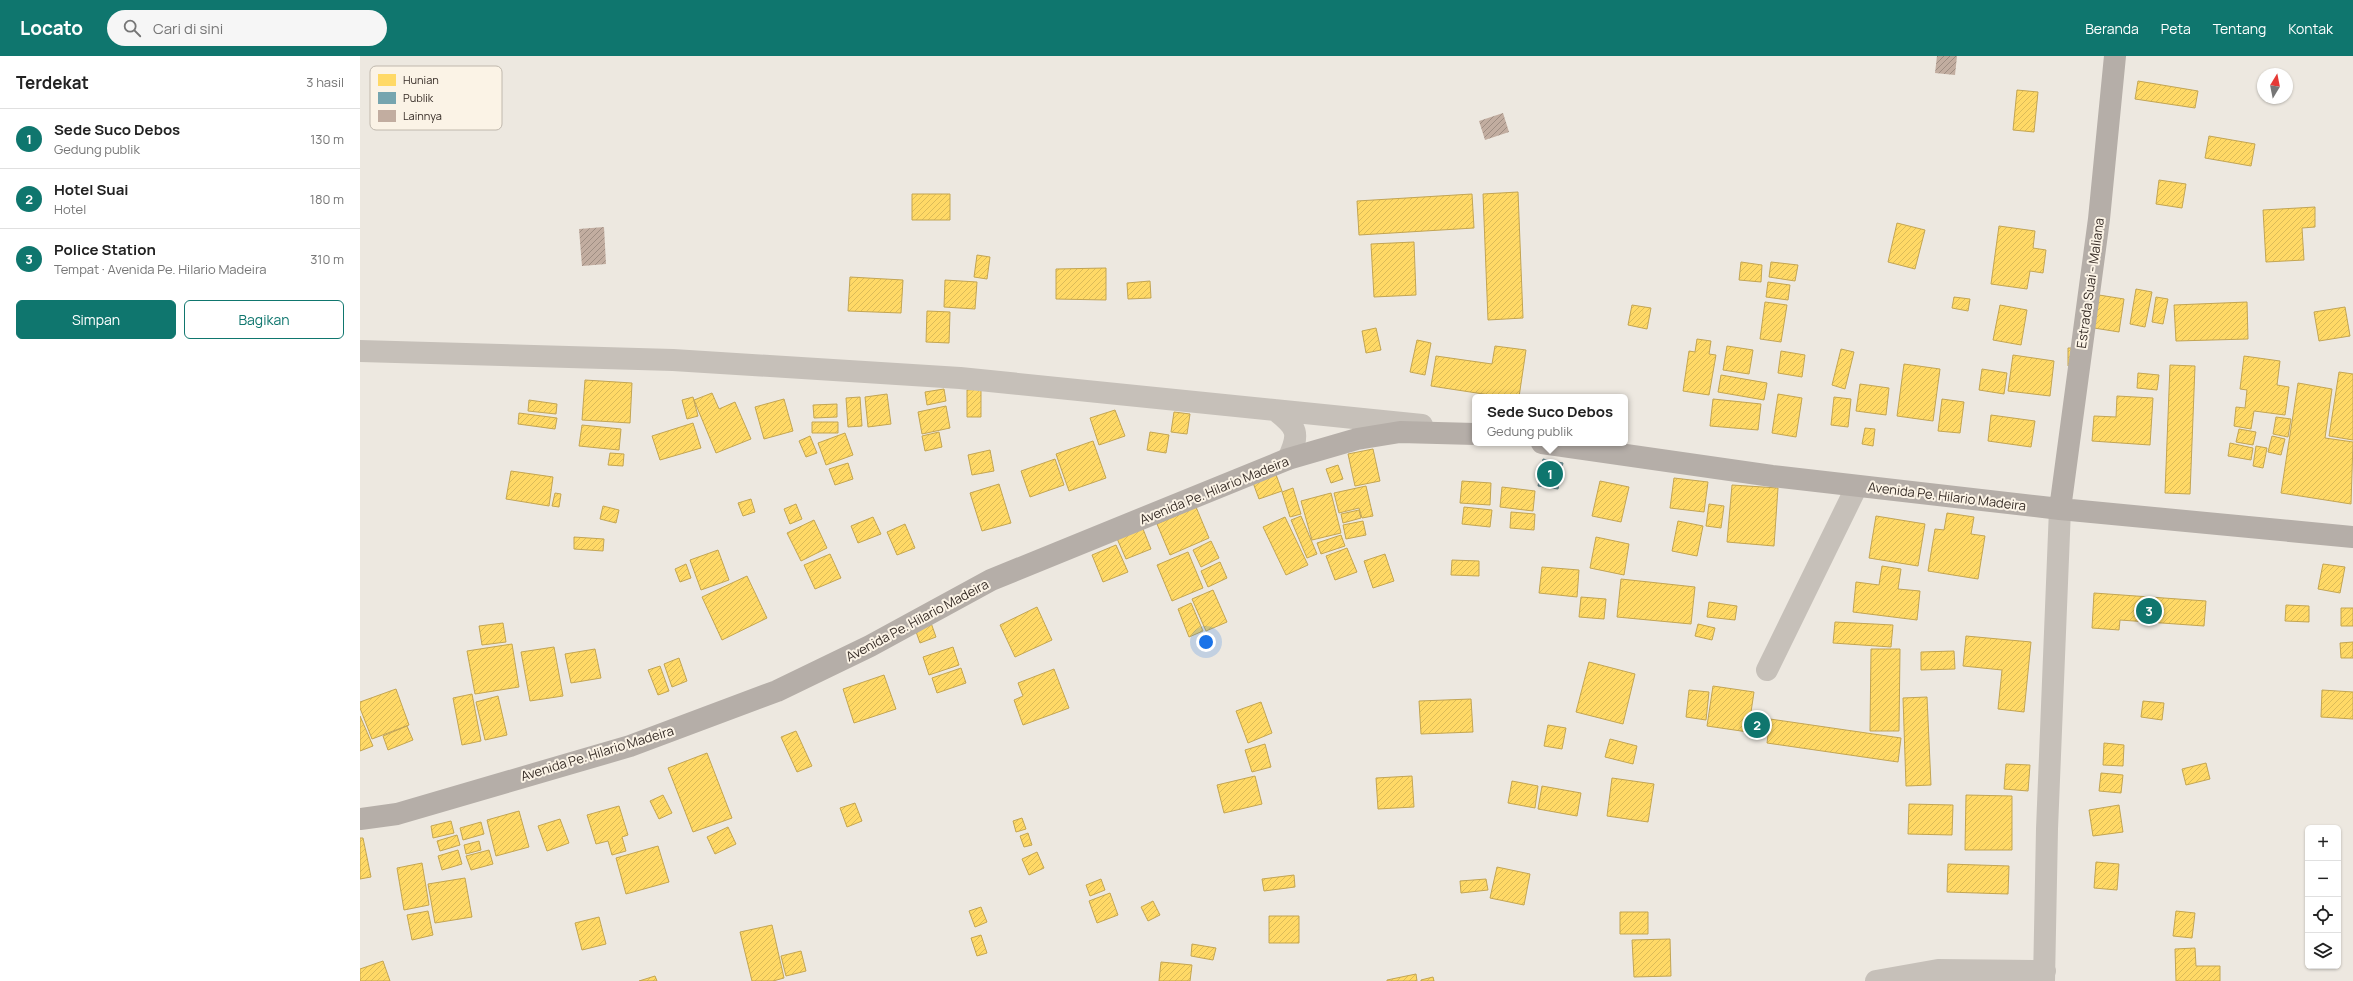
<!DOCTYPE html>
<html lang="id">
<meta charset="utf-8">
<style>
body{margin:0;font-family:Manrope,sans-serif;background:#f6f6f6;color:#222}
.controls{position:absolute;right:12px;bottom:12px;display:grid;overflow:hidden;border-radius:6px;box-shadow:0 1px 3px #0004}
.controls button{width:36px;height:36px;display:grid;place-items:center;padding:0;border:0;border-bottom:1px solid #e0e0e0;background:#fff;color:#222;font:20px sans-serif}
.compass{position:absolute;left:1897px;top:12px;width:36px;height:36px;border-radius:50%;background:#fff;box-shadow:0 1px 3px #0004;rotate:10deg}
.you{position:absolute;left:846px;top:586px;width:14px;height:14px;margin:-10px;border:3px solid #fff;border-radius:50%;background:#1a73e8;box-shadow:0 0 0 6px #1a73e833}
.badge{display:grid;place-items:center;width:26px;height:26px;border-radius:50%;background:#0f766e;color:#fff;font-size:13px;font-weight:700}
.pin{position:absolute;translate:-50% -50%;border:2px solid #fff;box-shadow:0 1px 4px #0006}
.popup{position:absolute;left:1112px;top:338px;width:156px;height:52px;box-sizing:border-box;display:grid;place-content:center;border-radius:6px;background:#fff;filter:drop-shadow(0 1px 3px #0005);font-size:13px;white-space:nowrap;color:#767676}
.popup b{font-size:15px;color:#222}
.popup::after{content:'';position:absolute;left:50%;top:100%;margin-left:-8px;border:8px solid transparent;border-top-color:#fff}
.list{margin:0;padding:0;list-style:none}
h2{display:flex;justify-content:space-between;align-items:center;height:52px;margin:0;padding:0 16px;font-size:17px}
h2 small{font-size:13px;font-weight:400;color:#767676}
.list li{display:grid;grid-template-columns:26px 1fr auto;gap:12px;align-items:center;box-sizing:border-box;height:60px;padding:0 16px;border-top:1px solid #e0e0e0}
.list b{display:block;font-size:15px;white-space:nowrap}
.list p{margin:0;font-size:13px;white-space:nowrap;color:#767676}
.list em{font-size:13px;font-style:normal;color:#767676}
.actions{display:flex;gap:8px;padding:12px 16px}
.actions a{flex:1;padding:9px 0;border:1px solid #0f766e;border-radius:6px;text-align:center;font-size:14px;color:#0f766e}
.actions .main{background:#0f766e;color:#fff}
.icon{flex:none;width:22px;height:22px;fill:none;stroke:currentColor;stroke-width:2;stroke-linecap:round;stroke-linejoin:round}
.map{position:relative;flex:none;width:1993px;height:925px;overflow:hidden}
header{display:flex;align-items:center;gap:24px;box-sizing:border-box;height:56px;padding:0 20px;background:#0f766e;color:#fff}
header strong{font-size:19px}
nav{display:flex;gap:22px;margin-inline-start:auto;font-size:14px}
.search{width:280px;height:36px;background:#f6f6f6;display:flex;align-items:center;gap:10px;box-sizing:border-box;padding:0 14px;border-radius:22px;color:#767676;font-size:15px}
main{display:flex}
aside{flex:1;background:#fff}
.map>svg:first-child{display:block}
.homes{fill:url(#homes-hatch);stroke:#c3a553}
.public{fill:url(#public-hatch);stroke:#638186}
.building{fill:url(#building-hatch)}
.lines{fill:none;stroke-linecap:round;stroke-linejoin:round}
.street{stroke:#c6c0b9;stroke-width:22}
.primary{stroke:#b5aea8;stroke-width:22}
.labels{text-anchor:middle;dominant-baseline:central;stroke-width:4;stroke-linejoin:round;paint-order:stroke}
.street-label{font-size:13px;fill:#372d27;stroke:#fbf3e6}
.key{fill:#fbf3e6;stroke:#c0b8ad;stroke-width:1}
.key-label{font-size:11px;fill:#372d27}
</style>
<header>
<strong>Locato</strong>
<div class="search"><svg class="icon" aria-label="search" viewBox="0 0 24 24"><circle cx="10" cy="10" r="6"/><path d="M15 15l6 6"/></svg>Cari di sini</div>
<nav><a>Beranda</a><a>Peta</a><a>Tentang</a><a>Kontak</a></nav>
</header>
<main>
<aside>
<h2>Terdekat<small>3 hasil</small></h2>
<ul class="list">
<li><span class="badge">1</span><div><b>Sede Suco Debos</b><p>Gedung publik</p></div><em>130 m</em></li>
<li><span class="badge">2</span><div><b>Hotel Suai</b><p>Hotel</p></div><em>180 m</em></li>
<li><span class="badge">3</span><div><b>Police Station</b><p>Tempat · Avenida Pe. Hilario Madeira</p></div><em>310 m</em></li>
</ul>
<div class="actions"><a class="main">Simpan</a><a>Bagikan</a></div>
</aside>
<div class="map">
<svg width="1993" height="925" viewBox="0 0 1993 925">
<defs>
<pattern id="homes-hatch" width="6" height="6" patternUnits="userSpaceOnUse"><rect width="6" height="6" fill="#ffd966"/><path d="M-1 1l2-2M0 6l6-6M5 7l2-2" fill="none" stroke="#dbbb58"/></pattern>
<pattern id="public-hatch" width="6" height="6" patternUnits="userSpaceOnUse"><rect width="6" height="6" fill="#76a5af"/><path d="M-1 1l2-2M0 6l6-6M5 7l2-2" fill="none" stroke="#62878e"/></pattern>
<pattern id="building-hatch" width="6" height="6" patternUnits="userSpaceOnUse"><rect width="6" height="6" fill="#c2ada0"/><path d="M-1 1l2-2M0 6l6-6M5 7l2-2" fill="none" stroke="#9e8d82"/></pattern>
</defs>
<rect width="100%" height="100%" fill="#ede8e0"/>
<!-- homes -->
<path class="homes" d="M 1778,25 L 1838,35 L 1835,52 L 1775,43 Z
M 1657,34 L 1678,36 L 1674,76 L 1653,74 Z
M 1849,80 L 1895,88 L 1891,110 L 1845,102 Z
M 1799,124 L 1826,128 L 1822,152 L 1796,148 Z
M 1158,136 L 1163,262 L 1128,264 L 1123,138 Z
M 552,138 L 590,138 L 590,164 L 552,164 Z
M 1112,138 L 1114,172 L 999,179 L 997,145 Z
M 1955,151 L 1955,171 L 1942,172 L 1944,204 L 1906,206 L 1903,154 Z
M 1537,167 L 1565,174 L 1555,213 L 1528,206 Z
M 1639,170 L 1675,175 L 1673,192 L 1686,194 L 1683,217 L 1670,215 L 1667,233 L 1631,228 Z
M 1054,186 L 1056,239 L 1014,241 L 1011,188 Z
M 617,199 L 630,201 L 627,223 L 614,221 Z
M 1381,206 L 1402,209 L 1401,226 L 1379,224 Z
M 1411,206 L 1438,209 L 1435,225 L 1409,221 Z
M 746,212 L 746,244 L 696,243 L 696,213 Z
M 490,221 L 543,224 L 541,257 L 488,255 Z
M 585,224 L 617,226 L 615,253 L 584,251 Z
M 790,225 L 791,242 L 768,243 L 767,227 Z
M 1408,226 L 1430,229 L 1428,244 L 1406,241 Z
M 1776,233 L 1792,236 L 1785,271 L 1770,268 Z
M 1739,239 L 1764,243 L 1759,276 L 1734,272 Z
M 1594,241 L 1610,243 L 1608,255 L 1592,252 Z
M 1796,241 L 1808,243 L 1803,268 L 1792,266 Z
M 1405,246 L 1427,249 L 1421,286 L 1400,283 Z
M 1887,246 L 1888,283 L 1816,285 L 1814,249 Z
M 1272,249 L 1291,252 L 1287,273 L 1268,269 Z
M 1640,249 L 1667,254 L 1661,289 L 1633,284 Z
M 1985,251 L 1990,280 L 1959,285 L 1954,256 Z
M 567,255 L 590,256 L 589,287 L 566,286 Z
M 1016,272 L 1021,294 L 1006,297 L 1002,275 Z
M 1337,283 L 1351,285 L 1349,298 L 1356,299 L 1349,339 L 1323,335 L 1329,295 L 1335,296 Z
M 1057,284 L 1071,287 L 1065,319 L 1050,316 Z
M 1135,290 L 1166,294 L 1159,341 L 1143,341 L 1071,330 L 1076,300 L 1132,308 Z
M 1367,290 L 1393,294 L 1389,318 L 1363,314 Z
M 1708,292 L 1717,292 L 1717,310 L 1708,310 Z
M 1481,293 L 1494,296 L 1485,333 L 1472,329 Z
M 1421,295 L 1445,299 L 1442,321 L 1418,317 Z
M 1653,299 L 1694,305 L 1690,340 L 1648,335 Z
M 1884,300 L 1920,305 L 1917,329 L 1929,331 L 1925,359 L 1894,355 L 1891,373 L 1874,370 L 1876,351 L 1885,352 L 1887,334 L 1880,333 Z
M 1544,308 L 1580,313 L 1573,365 L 1537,360 Z
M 1810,309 L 1835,310 L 1830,438 L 1805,437 Z
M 1622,313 L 1647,317 L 1644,338 L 1619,334 Z
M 1979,316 L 1993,318 L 1993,384 L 1969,380 Z
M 1778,317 L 1799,319 L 1797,334 L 1777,332 Z
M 1361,319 L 1407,327 L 1404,344 L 1358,336 Z
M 225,324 L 272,327 L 270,367 L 222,364 Z
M 1938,327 L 1972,333 L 1965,382 L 1993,386 L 1991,448 L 1921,437 Z
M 1500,328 L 1529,332 L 1526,359 L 1496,355 Z
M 584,333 L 586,345 L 567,349 L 565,336 Z
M 621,333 L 621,361 L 607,361 L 607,334 Z
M 352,337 L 359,353 L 375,346 L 391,383 L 356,397 L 334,344 Z
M 527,338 L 531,368 L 508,371 L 505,341 Z
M 1418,338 L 1442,342 L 1436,381 L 1412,377 Z
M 1757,340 L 1793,342 L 1790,389 L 1732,385 L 1734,360 L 1756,361 Z
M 333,341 L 338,360 L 327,363 L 322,344 Z
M 500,341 L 502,370 L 488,371 L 486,342 Z
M 1474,341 L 1491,343 L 1488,371 L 1471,369 Z
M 424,343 L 433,375 L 404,383 L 395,351 Z
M 1353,343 L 1401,348 L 1398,374 L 1350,370 Z
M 1582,343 L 1604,346 L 1600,377 L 1578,375 Z
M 169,344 L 197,348 L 196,358 L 168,355 Z
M 477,348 L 477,361 L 454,362 L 453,349 Z
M 586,350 L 590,372 L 562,378 L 558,356 Z
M 755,354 L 765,380 L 739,389 L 730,362 Z
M 814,356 L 830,358 L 827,378 L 811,376 Z
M 159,357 L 197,362 L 195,373 L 158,368 Z
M 1631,359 L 1675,365 L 1671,391 L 1628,385 Z
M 1916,361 L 1931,363 L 1928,381 L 1913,378 Z
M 452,366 L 478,366 L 478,377 L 452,377 Z
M 333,367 L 341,392 L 300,404 L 292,380 Z
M 222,369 L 261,373 L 259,394 L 219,390 Z
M 1505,372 L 1515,373 L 1513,390 L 1502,388 Z
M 1879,373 L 1896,376 L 1893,389 L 1876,386 Z
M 579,376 L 582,391 L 565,395 L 562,380 Z
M 790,376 L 809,379 L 806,397 L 787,394 Z
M 485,377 L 493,399 L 466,409 L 458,387 Z
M 450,380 L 457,397 L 446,401 L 439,385 Z
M 1912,380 L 1925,383 L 1921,399 L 1908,396 Z
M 733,385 L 746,422 L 709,435 L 696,398 Z
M 1870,387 L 1893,392 L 1891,404 L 1868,400 Z
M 1896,390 L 1907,392 L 1903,412 L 1893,410 Z
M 1013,393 L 1020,425 L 995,430 L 988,398 Z
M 630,394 L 634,415 L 612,419 L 608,399 Z
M 250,397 L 264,398 L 263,410 L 248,409 Z
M 695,403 L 704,429 L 670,441 L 661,415 Z
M 488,407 L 493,423 L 475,429 L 469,413 Z
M 978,409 L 983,423 L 971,427 L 966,413 Z
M 151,415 L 193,421 L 189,450 L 146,443 Z
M 915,416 L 922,435 L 899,443 L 892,424 Z
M 1314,422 L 1348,426 L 1344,456 L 1310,452 Z
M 1102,425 L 1131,427 L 1130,449 L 1100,447 Z
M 1240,425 L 1269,431 L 1261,466 L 1232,460 Z
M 639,428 L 651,467 L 622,475 L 610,437 Z
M 1372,429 L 1418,432 L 1414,490 L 1367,486 Z
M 1006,430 L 1013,460 L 1002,462 L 999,452 L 979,457 L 974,437 Z
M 1142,431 L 1175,435 L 1173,455 L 1140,451 Z
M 933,432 L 941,458 L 930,461 L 922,436 Z
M 195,437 L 201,438 L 199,451 L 192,450 Z
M 971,437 L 981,477 L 952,484 L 941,445 Z
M 391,443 L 395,456 L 383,460 L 378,447 Z
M 436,448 L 442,463 L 430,468 L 424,453 Z
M 1349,448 L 1364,450 L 1361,472 L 1346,470 Z
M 243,450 L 259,454 L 256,467 L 240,463 Z
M 836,451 L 849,482 L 810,499 L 797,468 Z
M 1104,451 L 1132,454 L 1130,471 L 1102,468 Z
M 999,454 L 1001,462 L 983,467 L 981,458 Z
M 1151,456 L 1175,458 L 1174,474 L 1150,472 Z
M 1587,457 L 1614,461 L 1611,478 L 1625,480 L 1618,523 L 1568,515 L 1575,473 L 1584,474 Z
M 941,460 L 957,498 L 947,502 L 931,464 Z
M 1516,460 L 1565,468 L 1558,510 L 1509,502 Z
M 513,461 L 521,478 L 498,487 L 491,470 Z
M 925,461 L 948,509 L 926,519 L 903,471 Z
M 454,464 L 467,492 L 441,505 L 427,477 Z
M 1003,465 L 1006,479 L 986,483 L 983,469 Z
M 1318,465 L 1343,470 L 1337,500 L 1312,495 Z
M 545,468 L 555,492 L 537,499 L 527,476 Z
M 781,468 L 791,493 L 766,503 L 755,478 Z
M 981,479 L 985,490 L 961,498 L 957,487 Z
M 214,481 L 244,483 L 243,495 L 214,493 Z
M 1236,481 L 1269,488 L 1264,519 L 1230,512 Z
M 851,485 L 859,502 L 841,511 L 833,494 Z
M 756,489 L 768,516 L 743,526 L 732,499 Z
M 987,492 L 997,516 L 975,524 L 966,500 Z
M 358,494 L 369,524 L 341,534 L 330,504 Z
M 828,496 L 843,532 L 812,545 L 797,509 Z
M 470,498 L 481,522 L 455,533 L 444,509 Z
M 1025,498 L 1034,525 L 1013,532 L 1004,505 Z
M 1092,504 L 1119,505 L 1119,520 L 1091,519 Z
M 860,506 L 867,522 L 848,531 L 841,515 Z
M 326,508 L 331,522 L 320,526 L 315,513 Z
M 1963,508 L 1985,511 L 1980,537 L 1958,533 Z
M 1522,510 L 1541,513 L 1538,533 L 1560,535 L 1557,564 L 1493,556 L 1496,526 L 1519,529 Z
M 1182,511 L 1219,514 L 1217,541 L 1179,537 Z
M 387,520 L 407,562 L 362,584 L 342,541 Z
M 1261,523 L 1335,531 L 1331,568 L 1257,561 Z
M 853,534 L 867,566 L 846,575 L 832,543 Z
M 1734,537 L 1846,545 L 1844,570 L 1760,564 L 1759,574 L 1732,572 Z
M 1221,541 L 1246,543 L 1244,563 L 1219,561 Z
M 1349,546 L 1377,550 L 1375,564 L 1347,561 Z
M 831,547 L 843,575 L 829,581 L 818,553 Z
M 1926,549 L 1949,550 L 1949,566 L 1925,565 Z
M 677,551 L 692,584 L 655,601 L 640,569 Z
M 1981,552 L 1993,552 L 1993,570 L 1981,570 Z
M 570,564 L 576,581 L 560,587 L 554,570 Z
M 1475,566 L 1533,569 L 1531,591 L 1473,587 Z
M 143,567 L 146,586 L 122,589 L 119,570 Z
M 1338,568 L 1355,572 L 1352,584 L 1335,580 Z
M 1606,580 L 1671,586 L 1664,656 L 1638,653 L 1642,614 L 1603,610 Z
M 1993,586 L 1993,602 L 1981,602 L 1980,587 Z
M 152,588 L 159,631 L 115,638 L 107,595 Z
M 194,591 L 203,640 L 170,645 L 161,596 Z
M 593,591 L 599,609 L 569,619 L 563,601 Z
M 235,593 L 241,622 L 211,627 L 205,598 Z
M 1511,593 L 1540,593 L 1539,675 L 1510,675 Z
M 1594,595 L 1595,613 L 1561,614 L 1561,596 Z
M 319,602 L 327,625 L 312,631 L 304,608 Z
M 1229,606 L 1275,618 L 1263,668 L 1216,656 Z
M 300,610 L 309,635 L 298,639 L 288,614 Z
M 601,612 L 606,627 L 577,637 L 572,622 Z
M 694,613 L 709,652 L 663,669 L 654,644 L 663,640 L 658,627 Z
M 524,619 L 536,653 L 494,667 L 483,633 Z
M 1353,630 L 1394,636 L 1388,676 L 1347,670 Z
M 36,633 L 49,669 L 12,683 L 0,652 L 0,646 Z
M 1329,634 L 1349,636 L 1346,664 L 1326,661 Z
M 1962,634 L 1993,636 L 1993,663 L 1961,661 Z
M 112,638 L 121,685 L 102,689 L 93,642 Z
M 138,640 L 147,679 L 125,684 L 116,646 Z
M 1567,641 L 1571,729 L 1546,730 L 1543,642 Z
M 1111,643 L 1113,676 L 1061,678 L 1059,645 Z
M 1783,645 L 1804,647 L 1802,664 L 1781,661 Z
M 901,646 L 912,677 L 888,687 L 876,655 Z
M 0,660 L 13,690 L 0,695 Z
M 1410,663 L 1541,682 L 1538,706 L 1407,687 Z
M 1188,669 L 1206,672 L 1202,693 L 1184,690 Z
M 47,670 L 53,684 L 28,694 L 23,680 Z
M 436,675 L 452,710 L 437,716 L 421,681 Z
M 1250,683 L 1277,690 L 1273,708 L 1245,701 Z
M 1744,687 L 1764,689 L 1763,710 L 1743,709 Z
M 905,688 L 911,711 L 892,716 L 885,694 Z
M 347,697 L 372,762 L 333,776 L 308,712 Z
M 1846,707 L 1850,723 L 1826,729 L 1822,713 Z
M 1646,708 L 1670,709 L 1668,735 L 1644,733 Z
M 1741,717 L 1763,719 L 1761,737 L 1739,735 Z
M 895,720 L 902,748 L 864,757 L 857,729 Z
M 1052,720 L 1054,751 L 1018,753 L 1016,722 Z
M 1252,722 L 1294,728 L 1288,766 L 1247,760 Z
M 1152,725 L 1178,730 L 1175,752 L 1148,747 Z
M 1182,730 L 1221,737 L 1217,760 L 1178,753 Z
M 303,739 L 312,757 L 299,763 L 290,745 Z
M 1606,739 L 1652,740 L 1652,794 L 1605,794 Z
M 495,747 L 502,765 L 487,771 L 480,752 Z
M 1549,748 L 1593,749 L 1592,779 L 1548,778 Z
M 1759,749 L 1763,776 L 1733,780 L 1729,754 Z
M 259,750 L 268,779 L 262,781 L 266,795 L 252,799 L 248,785 L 236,788 L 227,759 Z
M 159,755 L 169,791 L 136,800 L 127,764 Z
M 662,762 L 666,773 L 656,776 L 653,765 Z
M 200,763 L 209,787 L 187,795 L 178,770 Z
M 91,765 L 94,777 L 73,782 L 71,770 Z
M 121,766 L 124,778 L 103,784 L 100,772 Z
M 368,771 L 376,788 L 355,798 L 347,781 Z
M 668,777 L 672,789 L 664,791 L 660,780 Z
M 97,779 L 100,789 L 80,795 L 77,785 Z
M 0,782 L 3,782 L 11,821 L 0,823 Z
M 119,785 L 121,794 L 106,798 L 104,789 Z
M 298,790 L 309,826 L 266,838 L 256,802 Z
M 98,794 L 102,808 L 82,814 L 78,800 Z
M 129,794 L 133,808 L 111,814 L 106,800 Z
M 677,796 L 684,812 L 669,819 L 662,803 Z
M 1736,806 L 1759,808 L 1757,834 L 1734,832 Z
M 62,807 L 69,849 L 44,854 L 37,812 Z
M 1588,808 L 1649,810 L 1648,838 L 1587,836 Z
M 1137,811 L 1170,818 L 1164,849 L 1130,842 Z
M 934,819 L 935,831 L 904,835 L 902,823 Z
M 105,822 L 112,861 L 75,867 L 68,828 Z
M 741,823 L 745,834 L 730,840 L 726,829 Z
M 1126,823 L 1128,834 L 1101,837 L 1100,825 Z
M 750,837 L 758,859 L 737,867 L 729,845 Z
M 793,845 L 800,859 L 788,865 L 781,851 Z
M 621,851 L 627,866 L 615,871 L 609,855 Z
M 68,855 L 73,879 L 52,884 L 47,859 Z
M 1816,855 L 1835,857 L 1832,882 L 1813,880 Z
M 1260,856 L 1288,856 L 1288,878 L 1260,878 Z
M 909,860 L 939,860 L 939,887 L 909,887 Z
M 239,861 L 246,888 L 222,894 L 215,867 Z
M 412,869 L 424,922 L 413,925 L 392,925 L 380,876 Z
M 621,879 L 627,897 L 617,900 L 611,882 Z
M 1310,883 L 1311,920 L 1274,921 L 1272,884 Z
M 832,888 L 856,892 L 853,904 L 831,900 Z
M 1835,892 L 1836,910 L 1860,910 L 1860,925 L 1816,925 L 1815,893 Z
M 441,895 L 446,915 L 426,920 L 421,900 Z
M 23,905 L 30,925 L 0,925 L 0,913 Z
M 801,906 L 832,909 L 830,925 L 799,925 Z
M 1056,918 L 1057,925 L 1027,925 L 1027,924 Z
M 295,920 L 297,925 L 279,925 Z
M 1073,921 L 1074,925 L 1061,925 L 1061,924 Z"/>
<!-- public -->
<path class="public" d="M 1183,403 L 1203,407 L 1198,433 L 1178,430 Z"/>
<!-- building -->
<path class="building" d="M 1577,0 L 1597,0 L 1595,19 L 1575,17 Z
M 1143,57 L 1149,76 L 1125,84 L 1119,65 Z
M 244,171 L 246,208 L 222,210 L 219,173 Z"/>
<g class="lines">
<!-- street -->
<path class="street" d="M 0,295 L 313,304 L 600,322 L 1062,369
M 915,354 C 938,372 940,377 928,403
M 1407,614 L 1497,430
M 1516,925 L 1578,914 L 1685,915
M 1684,925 L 1687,773 L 1700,453"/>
<!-- primary -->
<path class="primary" d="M 1182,387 L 1412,420 L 1700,453 L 1993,481
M 1700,453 L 1739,163 L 1755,0
M 0,763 L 37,758 L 270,690 L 417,635 L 510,590 L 631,524 L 928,403 L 997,383 L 1040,376 L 1115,378"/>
</g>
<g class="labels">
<!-- street labels -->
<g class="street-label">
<text transform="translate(1730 227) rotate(-82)">Estrada Suai - Maliana</text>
<text transform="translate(854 434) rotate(-22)">Avenida Pe. Hilario Madeira</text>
<text transform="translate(1587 440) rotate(7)">Avenida Pe. Hilario Madeira</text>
<text transform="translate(557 564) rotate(-28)">Avenida Pe. Hilario Madeira</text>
<text transform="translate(237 697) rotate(-17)">Avenida Pe. Hilario Madeira</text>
</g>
</g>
<!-- legend -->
<rect x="10" y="10" width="132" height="64" rx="6" class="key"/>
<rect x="18" y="18" width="18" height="12" fill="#ffd966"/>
<rect x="18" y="36" width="18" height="12" fill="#76a5af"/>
<rect x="18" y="54" width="18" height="12" fill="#c2ada0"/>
<g class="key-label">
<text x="43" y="28">Hunian</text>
<text x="43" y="46">Publik</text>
<text x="43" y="64">Lainnya</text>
</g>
</svg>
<div class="controls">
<button>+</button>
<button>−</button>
<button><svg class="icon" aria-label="locate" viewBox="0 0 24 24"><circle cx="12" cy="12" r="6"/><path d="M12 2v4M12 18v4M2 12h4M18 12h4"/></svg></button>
<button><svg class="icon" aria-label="layers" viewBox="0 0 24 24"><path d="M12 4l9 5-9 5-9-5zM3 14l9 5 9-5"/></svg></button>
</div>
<svg class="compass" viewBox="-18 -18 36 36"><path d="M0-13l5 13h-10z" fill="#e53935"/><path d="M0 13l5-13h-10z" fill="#767676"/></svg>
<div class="you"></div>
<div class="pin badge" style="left:1190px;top:418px">1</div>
<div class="popup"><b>Sede Suco Debos</b>Gedung publik</div>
<div class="pin badge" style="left:1397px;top:669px">2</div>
<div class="pin badge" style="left:1789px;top:555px">3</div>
</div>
</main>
